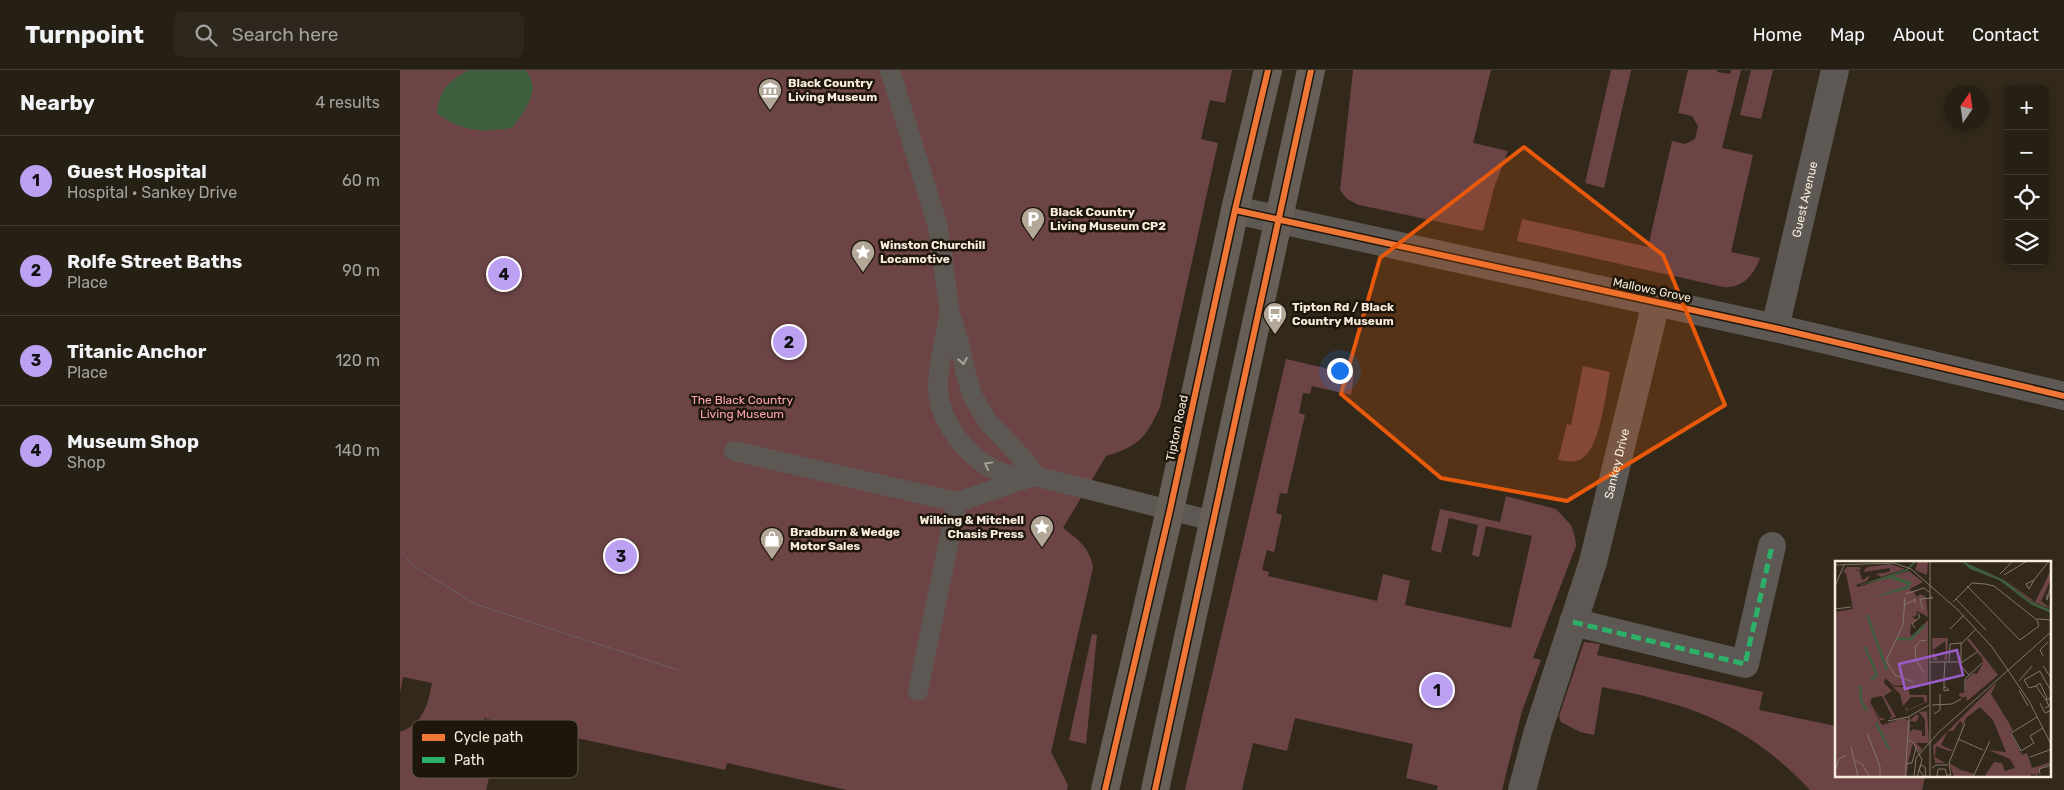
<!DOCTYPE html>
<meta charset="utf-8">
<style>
body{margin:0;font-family:Rubik,sans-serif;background:#2e271d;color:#f1f3f6}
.controls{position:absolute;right:15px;top:15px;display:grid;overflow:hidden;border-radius:8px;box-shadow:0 2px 8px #0003}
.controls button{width:45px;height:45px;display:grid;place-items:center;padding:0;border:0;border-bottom:1px solid #423d34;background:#261f14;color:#f1f3f6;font:25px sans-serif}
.compass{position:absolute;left:1544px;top:15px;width:45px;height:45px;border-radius:50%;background:#261f14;box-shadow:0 2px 8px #0003;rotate:13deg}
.you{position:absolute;left:939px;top:300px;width:18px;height:18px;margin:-12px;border:4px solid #fff;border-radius:50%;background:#1a73e8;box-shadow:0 0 0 8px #1a73e833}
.badge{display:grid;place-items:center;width:32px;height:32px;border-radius:50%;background:#bca0f2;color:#111;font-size:16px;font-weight:700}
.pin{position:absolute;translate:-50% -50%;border:2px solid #fff;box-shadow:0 1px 5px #0006}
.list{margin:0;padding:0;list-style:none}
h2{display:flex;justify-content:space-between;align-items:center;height:65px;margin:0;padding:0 20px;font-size:21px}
h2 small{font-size:16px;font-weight:400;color:#a4a2a0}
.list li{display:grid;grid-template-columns:32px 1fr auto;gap:15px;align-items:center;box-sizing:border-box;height:90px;padding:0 20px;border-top:1px solid #423d34}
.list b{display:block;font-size:19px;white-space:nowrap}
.list p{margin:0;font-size:16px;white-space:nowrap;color:#a4a2a0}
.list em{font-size:16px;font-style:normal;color:#a4a2a0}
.icon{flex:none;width:28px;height:28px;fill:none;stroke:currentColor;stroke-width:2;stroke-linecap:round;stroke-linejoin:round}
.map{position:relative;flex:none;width:1664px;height:720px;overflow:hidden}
header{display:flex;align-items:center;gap:30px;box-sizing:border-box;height:70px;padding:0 25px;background:#261f14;border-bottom:1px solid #423d34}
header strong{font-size:24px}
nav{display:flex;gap:28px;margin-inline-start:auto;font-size:18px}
.search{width:350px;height:45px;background:#2e271d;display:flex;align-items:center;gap:12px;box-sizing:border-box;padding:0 18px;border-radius:8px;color:#a4a2a0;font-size:19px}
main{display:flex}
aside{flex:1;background:#261f14}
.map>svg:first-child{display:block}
.green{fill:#6c4445;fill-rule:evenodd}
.water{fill:#3e5f3d}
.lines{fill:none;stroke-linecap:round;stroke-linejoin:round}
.lane{stroke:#5d5853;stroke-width:20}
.street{stroke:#5d5853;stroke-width:28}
.primary{stroke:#665f57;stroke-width:28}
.tram{stroke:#68615b;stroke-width:1}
.quiet{stroke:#2db169;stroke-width:5;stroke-dasharray:10 5;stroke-linecap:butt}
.cycleway-casing{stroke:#1e160a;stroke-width:9}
.cycleway{stroke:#f07635;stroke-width:6}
.oneway{stroke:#aaa298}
.marked{fill:#e8590c;fill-opacity:0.2;stroke:#e8590c;stroke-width:4;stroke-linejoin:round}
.labels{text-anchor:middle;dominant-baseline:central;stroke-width:5;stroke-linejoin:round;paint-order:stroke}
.poi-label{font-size:12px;font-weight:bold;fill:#f8eddc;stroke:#1e160a;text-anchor:start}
.street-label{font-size:12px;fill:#f8eddc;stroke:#1e160a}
.park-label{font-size:12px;fill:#fba6ae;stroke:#1e160a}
.inset-river{fill:none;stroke:#3e5f3d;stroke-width:2.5}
.inset-road{fill:none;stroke:#817768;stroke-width:1}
.view{fill:#9a5cc6;fill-opacity:0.15;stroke:#9a5cc6;stroke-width:2.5}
.inset-edge{fill:none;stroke:#f8eddc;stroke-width:2.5}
.key{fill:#1e160a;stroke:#5f5649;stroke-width:1}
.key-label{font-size:14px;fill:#f8eddc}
</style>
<header>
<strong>Turnpoint</strong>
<div class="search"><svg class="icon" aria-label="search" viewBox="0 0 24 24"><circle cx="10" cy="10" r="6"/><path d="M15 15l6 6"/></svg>Search here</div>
<nav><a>Home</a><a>Map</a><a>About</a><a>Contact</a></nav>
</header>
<main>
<aside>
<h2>Nearby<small>4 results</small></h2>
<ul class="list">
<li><span class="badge">1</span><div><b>Guest Hospital</b><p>Hospital · Sankey Drive</p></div><em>60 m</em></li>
<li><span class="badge">2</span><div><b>Rolfe Street Baths</b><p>Place</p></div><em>90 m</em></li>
<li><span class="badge">3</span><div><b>Titanic Anchor</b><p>Place</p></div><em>120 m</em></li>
<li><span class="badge">4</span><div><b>Museum Shop</b><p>Shop</p></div><em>140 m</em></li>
</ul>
</aside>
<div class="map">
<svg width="1664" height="720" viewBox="0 0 1664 720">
<rect width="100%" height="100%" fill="#32291a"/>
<!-- green -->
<path class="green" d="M 0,0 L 832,0 L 825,33 L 810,30 L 801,69 L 818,73 L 760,337 C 746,368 739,376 706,386 L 663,458 C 678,469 691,479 693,498 L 651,682 L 668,715 L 667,720 L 447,720 L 327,693 L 325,700 L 172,667 L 163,706 L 93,691 L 86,720 L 0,720 L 0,662 C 23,654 28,635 32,613 L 3,607 L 0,623 ZM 84,648 L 126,657 L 120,687 L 78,679 ZM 129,672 L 147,676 L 143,693 L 125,688 Z
M 953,0 L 1091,0 L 1073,73 L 1108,81 L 1094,118 L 1083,161 L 959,135 L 947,129 L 940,120 Z
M 1211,0 L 1231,0 L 1204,118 L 1185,113 Z
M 1288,0 L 1317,0 L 1317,2 L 1330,4 L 1331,0 L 1341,0 L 1322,78 L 1353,85 L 1331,182 L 1360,188 C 1354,205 1342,219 1323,217 L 1117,171 L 1122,149 L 1248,177 L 1272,71 L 1285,74 L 1295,69 L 1298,56 L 1292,46 L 1278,43 Z
M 1351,0 L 1373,0 L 1361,49 L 1340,45 Z
M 886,289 L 954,305 L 951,325 L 912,316 L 910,324 L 903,323 L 899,343 L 905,345 L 887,424 L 880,423 L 876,443 L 882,445 L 874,482 L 867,480 L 862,500 L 869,502 L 868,506 L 977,531 L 983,504 L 1010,511 L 1005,535 L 1111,558 L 1132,466 L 1086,456 L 1079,487 L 1072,485 L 1078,455 L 1049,448 L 1041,483 L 1031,480 L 1040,439 L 1100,452 L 1106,426 L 1156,439 L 1171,455 L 1175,467 L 1176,476 L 1133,588 L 1141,590 L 1122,641 L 1102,720 L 1037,720 L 1038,716 L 1006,708 L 1013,674 L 895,648 L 887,681 L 853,673 L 842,720 L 785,720 Z
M 1183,296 L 1210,302 C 1206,322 1200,380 1181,389 C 1174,393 1166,391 1158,390 L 1167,354 L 1171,355 Z
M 692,564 L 697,565 L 686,674 L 669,670 Z
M 1184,572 L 1200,574 L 1197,585 L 1363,622 L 1359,640 L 1436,656 L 1436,706 L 1525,706 L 1522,720 L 1410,720 C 1347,653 1290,634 1202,617 L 1194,665 L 1180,662 L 1161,652 L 1159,646 Z"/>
<!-- water -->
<path class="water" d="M 69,0 L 125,0 C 143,18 125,41 112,58 C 85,63 59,61 37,43 C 40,18 48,12 69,0 Z"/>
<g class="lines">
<!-- lane -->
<path class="lane" d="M 490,0 L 538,157 L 550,244 L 559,273 L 565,300 L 572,325 L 588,352 L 626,392 L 635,406
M 549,246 C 545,270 538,294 538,318 C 538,354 576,400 612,405 C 619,406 627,406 635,406 L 813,451
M 334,381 L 557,432 L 628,408
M 518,621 L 557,432"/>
<!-- street -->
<g class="street">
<path d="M 835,140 L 1375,258 L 1664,326"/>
<path id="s1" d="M 1375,258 L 1435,0"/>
<path d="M 1173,552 L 1345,594 L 1372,476"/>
<path id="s2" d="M 1122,720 L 1138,661 L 1193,492 L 1256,233"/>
</g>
<!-- primary -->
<path class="primary" d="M 705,720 L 770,440 L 835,140 L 868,0
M 755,720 L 911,0"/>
<!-- tram -->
<path class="tram" d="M 0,480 L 14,496 L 75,534 L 278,600"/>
<!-- quiet -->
<path class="quiet" d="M 1173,552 L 1345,594 L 1372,476"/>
<!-- cycleway casing -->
<g class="cycleway-casing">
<path id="cycleway" d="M 835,140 L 1375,258 L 1664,326
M 705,720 L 770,440 L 835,140 L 868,0
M 755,720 L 911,0"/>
</g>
<!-- cycleway -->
<use href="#cycleway" class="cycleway"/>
</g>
<!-- one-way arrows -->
<defs><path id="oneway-chevron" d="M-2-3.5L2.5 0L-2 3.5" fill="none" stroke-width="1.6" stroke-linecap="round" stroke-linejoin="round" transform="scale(1.25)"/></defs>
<g class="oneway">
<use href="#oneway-chevron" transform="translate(563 291) rotate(80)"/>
<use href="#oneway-chevron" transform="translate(588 395) rotate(-151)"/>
</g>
<!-- marked area -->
<path class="marked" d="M 1124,77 L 1263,185 L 1325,335 L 1167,431 L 1041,408 L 941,324 L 980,188 Z"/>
<!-- icons -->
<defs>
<g id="museum-pin" transform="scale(1.25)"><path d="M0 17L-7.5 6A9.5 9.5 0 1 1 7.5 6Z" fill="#b3a898" stroke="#1e160a"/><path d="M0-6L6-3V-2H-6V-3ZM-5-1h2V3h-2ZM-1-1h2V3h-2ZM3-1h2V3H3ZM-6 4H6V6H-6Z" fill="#fff"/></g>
<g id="parking-pin" transform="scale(1.25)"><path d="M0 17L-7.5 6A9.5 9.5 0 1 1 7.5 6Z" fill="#b3a898" stroke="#1e160a"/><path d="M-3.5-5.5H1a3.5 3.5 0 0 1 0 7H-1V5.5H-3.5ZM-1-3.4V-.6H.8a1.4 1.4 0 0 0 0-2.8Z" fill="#fff"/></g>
<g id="sight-pin" transform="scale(1.25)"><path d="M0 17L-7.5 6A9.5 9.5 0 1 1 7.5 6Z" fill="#b3a898" stroke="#1e160a"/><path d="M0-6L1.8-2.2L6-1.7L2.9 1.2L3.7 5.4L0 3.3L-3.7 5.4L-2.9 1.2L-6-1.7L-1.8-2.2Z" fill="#fff"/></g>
<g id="bus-pin" transform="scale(1.25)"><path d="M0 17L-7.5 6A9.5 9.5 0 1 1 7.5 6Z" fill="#b3a898" stroke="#1e160a"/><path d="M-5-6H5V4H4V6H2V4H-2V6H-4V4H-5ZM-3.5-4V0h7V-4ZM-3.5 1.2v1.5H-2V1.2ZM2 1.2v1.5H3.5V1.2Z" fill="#fff"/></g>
<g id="shop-pin" transform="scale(1.25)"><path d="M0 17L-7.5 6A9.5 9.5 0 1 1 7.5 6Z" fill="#b3a898" stroke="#1e160a"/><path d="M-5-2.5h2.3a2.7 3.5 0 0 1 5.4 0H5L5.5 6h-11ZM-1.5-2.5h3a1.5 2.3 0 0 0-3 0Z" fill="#fff"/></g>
</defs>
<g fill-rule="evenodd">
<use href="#museum-pin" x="370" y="20"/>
<use href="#parking-pin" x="633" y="149"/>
<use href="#sight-pin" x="463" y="182"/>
<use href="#bus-pin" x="875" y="244"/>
<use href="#sight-pin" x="642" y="457"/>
<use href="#shop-pin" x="372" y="469"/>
</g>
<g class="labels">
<!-- poi labels -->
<g class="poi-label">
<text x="388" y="13">Black Country<tspan x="388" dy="14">Living Museum</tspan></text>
<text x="650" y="142">Black Country<tspan x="650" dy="14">Living Museum CP2</tspan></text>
<text x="480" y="175">Winston Churchill<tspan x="480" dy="14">Locamotive</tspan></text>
<text x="892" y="237">Tipton Rd / Black<tspan x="892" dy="14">Country Museum</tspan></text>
<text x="624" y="450" text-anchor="end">Wilking &amp; Mitchell<tspan x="624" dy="14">Chasis Press</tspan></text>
<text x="390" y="462">Bradburn &amp; Wedge<tspan x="390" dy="14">Motor Sales</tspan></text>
</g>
<!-- street labels -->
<g class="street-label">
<text stroke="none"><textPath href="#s1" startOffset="132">Guest Avenue</textPath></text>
<text transform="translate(1252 220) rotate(12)">Mallows Grove</text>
<text transform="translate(777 358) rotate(-78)">Tipton Road</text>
<text stroke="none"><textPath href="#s2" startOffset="340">Sankey Drive</textPath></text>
</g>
<!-- park labels -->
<g class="park-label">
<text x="342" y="330">The Black Country<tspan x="342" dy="14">Living Museum</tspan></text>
</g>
</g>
<!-- overview -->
<g transform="translate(1435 491)">
<rect width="216" height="216" fill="#32291a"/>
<path d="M 83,0 L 93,0 L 92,14 L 80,9 ZM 55,3 L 70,8 L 46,16 L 41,13 L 54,11 L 55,7 L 28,11 L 32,6 ZM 12,6 L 25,6 L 26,10 L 23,8 L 20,10 L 24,9 L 27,19 L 30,18 L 31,16 L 35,15 L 32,20 L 21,24 L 23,26 L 74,10 L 88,21 L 75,28 L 76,31 L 82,30 L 79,32 L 82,36 L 85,33 L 91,36 L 93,56 L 82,50 L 81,55 L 77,56 L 82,59 L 76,63 L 75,73 L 77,75 L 93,59 L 93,124 L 73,127 L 75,134 L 92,134 L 92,141 L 72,150 L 70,147 L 71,146 L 73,149 L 90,141 L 88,136 L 76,136 L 68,145 L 65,133 L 55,123 L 59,126 L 68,126 L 70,124 L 59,125 L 50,117 L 49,122 L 57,130 L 49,135 L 61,156 L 54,158 L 57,155 L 47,135 L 37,137 L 35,141 L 44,156 L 51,159 L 45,159 L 33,140 L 47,164 L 69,157 L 74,160 L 82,153 L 84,156 L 81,161 L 75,160 L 75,165 L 79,166 L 75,166 L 75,171 L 78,168 L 87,170 L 87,175 L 90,175 L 90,159 L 84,151 L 92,150 L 94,182 L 81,182 L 87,188 L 85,192 L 75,177 L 78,182 L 73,202 L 78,199 L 73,203 L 72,216 L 0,216 L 0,51 L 18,48 L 11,12 L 8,11 ZM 216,9 L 216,18 L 206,40 L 216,48 L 194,39 L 170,19 L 200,41 ZM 140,70 L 134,77 L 163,114 L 132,140 L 131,135 L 127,137 L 123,133 L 130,131 L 131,119 L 138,112 L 142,113 L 148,102 L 147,97 L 132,79 ZM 97,77 L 113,77 L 112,99 L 104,100 L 109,99 L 111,91 L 110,80 L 98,89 L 103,99 L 98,99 ZM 162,121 L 156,133 L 174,162 L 178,170 L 175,171 L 187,194 L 192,192 L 197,207 L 216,201 L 216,203 L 204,208 L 203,214 L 196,213 L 195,216 L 149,216 L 159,201 L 167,202 L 170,210 L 180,207 L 175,198 L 153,189 L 171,191 L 158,159 L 145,146 L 131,157 L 124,173 L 128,163 L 125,160 L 118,170 L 113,170 L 106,184 L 117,189 L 119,186 L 117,190 L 114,190 L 101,185 L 100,196 L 110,202 L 100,202 L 98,185 ZM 114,202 L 126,209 L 140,213 L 137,216 L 119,216 Z" fill="#6c4445"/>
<path d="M 79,0 L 82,0 L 72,10 L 58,15 L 77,21 L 73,28 L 36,37 L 74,24 L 54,17 L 22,25 L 72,8 ZM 127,0 L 169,19 L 195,40 L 216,49 L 216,52 L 197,44 L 164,19 L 135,8 Z" fill="#3e5f3d"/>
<path class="inset-river" d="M 32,54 L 52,109M 62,78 L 76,78 L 90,64M 30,86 L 42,114 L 36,119M 25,124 L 26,140 L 32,150M 41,162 L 54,188"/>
<path class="inset-road" d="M 95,0 L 95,18M 0,4 L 59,2 L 76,8 L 123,49 L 157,86 L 194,140 L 217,185M 165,13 L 178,0M 169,14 L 192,0M 95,17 L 95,216M 199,19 L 194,28 L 191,23 L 199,19 L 214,0M 132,25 L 185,79 L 204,65 L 202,59M 1,32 L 0,25 L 9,4M 70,33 L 89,27 L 94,31M 212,33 L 212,39 L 215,28M 70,36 L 68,64 L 51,100 L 60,114 L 78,121M 121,38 L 151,69M 118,41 L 137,22 L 150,23 L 159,25 L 202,59M 68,42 L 70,44 L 80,38 L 80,42M 0,48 L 16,46M 88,49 L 85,38 L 98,37 L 95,35M 202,58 L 217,59M 118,65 L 115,68 L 129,54M 80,67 L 77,63 L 85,56 L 83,52M 126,82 L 126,105 L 134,114M 208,95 L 205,89 L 213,81M 94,101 L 126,101M 114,101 L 115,83 L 127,82 L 141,68M 126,102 L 142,91M 208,105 L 217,118M 89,112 L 81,98 L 80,86 L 85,80 L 92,79M 209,118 L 217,131M 184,120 L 197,105M 205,122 L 212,137 L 211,139 L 201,125 ZM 109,125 L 114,129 L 109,130 L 109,118 L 110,101M 201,125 L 194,127 L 189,119 L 205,110 L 209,118M 184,129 L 193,145M 130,130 L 130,118 L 147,102M 205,142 L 210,152 L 217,149M 97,144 L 117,143 L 126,138M 210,147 L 214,145 L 211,139 L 216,137M 99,153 L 105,149 L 105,133M 202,156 L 176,172 L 186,190 L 199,182 L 195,175 L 208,167M 53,160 L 73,156 L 94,144M 32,172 L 45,206 L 45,216M 123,178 L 148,189M 74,179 L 78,181 L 87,199 L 82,216M 16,186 L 23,216M 195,196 L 217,188M 20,199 L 27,203 L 35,216M 71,203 L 77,202 L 81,187M 97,207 L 101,204 L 113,204M 0,210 L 4,198 L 11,194M 205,213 L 204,208 L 217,204M 70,216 L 74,156M 79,216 L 81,197 L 104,171 L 217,70M 90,216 L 84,209 L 86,204 L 90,206 L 91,216M 106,216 L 102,215 L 103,208 L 110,208 L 112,215 L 115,213M 116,216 L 114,202 L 130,162M 138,216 L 155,180"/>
<path class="view" d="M 122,89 L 128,114 L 70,128 L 64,103 Z"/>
<rect width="216" height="216" class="inset-edge"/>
</g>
<!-- legend -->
<rect x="12" y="650" width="166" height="58" rx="8" class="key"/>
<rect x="22" y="664" width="23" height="7" fill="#f07635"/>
<rect x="22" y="687" width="23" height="6" fill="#2db169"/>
<g class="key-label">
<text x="54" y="672">Cycle path</text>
<text x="54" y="695">Path</text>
</g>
</svg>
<div class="controls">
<button>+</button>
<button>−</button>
<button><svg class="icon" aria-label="locate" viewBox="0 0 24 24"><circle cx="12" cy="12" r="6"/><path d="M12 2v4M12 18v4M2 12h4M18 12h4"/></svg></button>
<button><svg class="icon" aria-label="layers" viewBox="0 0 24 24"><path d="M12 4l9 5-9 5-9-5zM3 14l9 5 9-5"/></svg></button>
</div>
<svg class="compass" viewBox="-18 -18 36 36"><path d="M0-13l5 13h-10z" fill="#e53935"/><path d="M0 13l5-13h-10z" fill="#a4a2a0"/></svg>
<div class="you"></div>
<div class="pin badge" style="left:1037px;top:620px">1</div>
<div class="pin badge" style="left:389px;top:272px">2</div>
<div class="pin badge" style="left:221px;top:486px">3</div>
<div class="pin badge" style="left:104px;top:204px">4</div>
</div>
</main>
